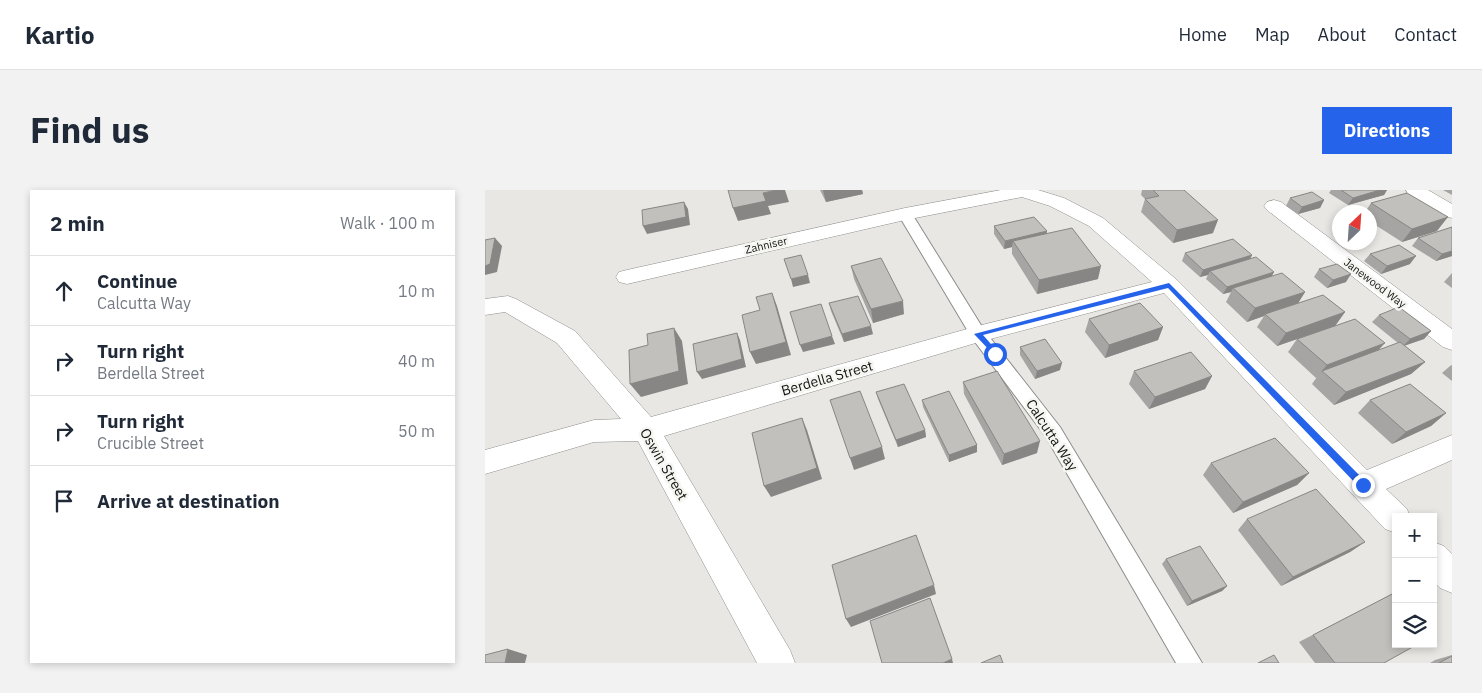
<!DOCTYPE html>
<meta charset="utf-8">
<style>
body{margin:0;font-family:"IBM Plex Sans",sans-serif;background:#f2f2f3;color:#1f2937}
.controls{position:absolute;right:15px;bottom:15px;display:grid;overflow:hidden;border-radius:0px;box-shadow:0 2px 8px #0003}
.controls button{width:45px;height:45px;display:grid;place-items:center;padding:0;border:0;border-bottom:1px solid #e0e1e3;background:#fff;color:#1f2937;font:25px sans-serif}
.compass{position:absolute;left:847px;top:15px;width:45px;height:45px;border-radius:50%;background:#fff;box-shadow:0 2px 8px #0003;rotate:25deg}
.stop{position:absolute;width:15px;height:15px;margin:-11px;border:4px solid #2563eb;border-radius:50%;background:#fff}
.stop.end{background:#2563eb;border-color:#fff;box-shadow:0 1px 5px #0008}
.list{margin:0;padding:0;list-style:none}
h2{display:flex;justify-content:space-between;align-items:center;height:65px;margin:0;padding:0 20px;font-size:21px}
h2 small{font-size:16px;font-weight:400;color:#747a83}
.list li{display:grid;grid-template-columns:32px 1fr auto;gap:15px;align-items:center;box-sizing:border-box;height:70px;padding:0 20px;border-top:1px solid #e0e1e3}
.list b{display:block;font-size:19px;white-space:nowrap}
.list p{margin:0;font-size:16px;white-space:nowrap;color:#747a83}
.list em{font-size:16px;font-style:normal;color:#747a83}
.icon{flex:none;width:28px;height:28px;fill:none;stroke:currentColor;stroke-width:2;stroke-linecap:round;stroke-linejoin:round}
.map{position:relative;flex:none;width:967px;height:473px;overflow:hidden;border-radius:0px}
header{display:flex;align-items:center;gap:30px;box-sizing:border-box;height:70px;padding:0 25px;background:#fff;border-bottom:1px solid #e0e1e3}
header strong{font-size:24px}
nav{display:flex;gap:28px;margin-inline-start:auto;font-size:18px}
.intro{display:flex;align-items:center;justify-content:space-between;box-sizing:border-box;height:120px;padding:0 30px}
h1{margin:0;font-size:35px}
.button{padding:12px 22px;border-radius:0px;background:#2563eb;color:#fff;font-size:18px;font-weight:700}
main{display:flex;gap:30px;padding:0 30px}
aside{flex:1;background:#fff;border-radius:0px;box-shadow:0 2px 8px #0003}
.map>svg:first-child{display:block}
.lines{fill:none;stroke-linecap:round;stroke-linejoin:round}
.lane-casing{stroke:#8d8d8a;stroke-width:2}
.street-casing{stroke:#8d8d8a;stroke-width:1}
.lane{fill:#fff;fill-rule:evenodd}
.street{fill:#fff;fill-rule:evenodd}
.wall{fill:#a7a5a3}
.shaded-wall{fill:#888684}
.building{fill:#c2c0bd;stroke:#888684}
.route{fill:#2563eb}
.labels{text-anchor:middle;dominant-baseline:central;stroke-width:5;stroke-linejoin:round;paint-order:stroke}
.far-street-label{font-size:11px;fill:#141413;stroke:#f5f5f1}
.street-label{font-size:14px;fill:#141413;stroke:#f5f5f1}
</style>
<header>
<strong>Kartio</strong>
<nav><a>Home</a><a>Map</a><a>About</a><a>Contact</a></nav>
</header>
<div class="intro"><h1>Find us</h1><a class="button">Directions</a></div>
<main>
<aside>
<h2>2 min<small>Walk · 100 m</small></h2>
<ul class="list">
<li><svg class="icon" aria-label="ahead" viewBox="0 0 24 24"><path d="M12 20V5M6 11l6-6 6 6"/></svg><div><b>Continue</b><p>Calcutta Way</p></div><em>10 m</em></li>
<li><svg class="icon" aria-label="right" viewBox="0 0 24 24"><path d="M7 20v-9h11M14 6l5 5-5 5"/></svg><div><b>Turn right</b><p>Berdella Street</p></div><em>40 m</em></li>
<li><svg class="icon" aria-label="right" viewBox="0 0 24 24"><path d="M7 20v-9h11M14 6l5 5-5 5"/></svg><div><b>Turn right</b><p>Crucible Street</p></div><em>50 m</em></li>
<li><svg class="icon" aria-label="arrive" viewBox="0 0 24 24"><path d="M6 21V4h12l-3 4 3 4H6"/></svg><div><b>Arrive at destination</b></div></li>
</ul>
</aside>
<div class="map">
<svg width="967" height="473" viewBox="0 0 967 473">
<rect width="100%" height="100%" fill="#e8e7e4"/>
<g class="lines">
<!-- lane casing -->
<g class="lane-casing">
<path id="lane" d="M 420,20 L 427,24 L 499,140 L 575,237 L 717,473 L 691,473 L 561,247 L 487,148 L 413,24 Z"/>
</g>
<!-- street casing -->
<g class="street-casing">
<path id="street" d="M 516,0 L 553,0 L 579,8 L 618,28 L 692,90 L 882,280 L 967,245 L 967,270 L 901,299 L 922,319 L 925,327 L 911,327 L 911,343 L 900,339 L 679,103 L 494,152 L 179,246 L 305,460 L 310,473 L 272,473 L 153,251 L 109,252 L 0,284 L 0,260 L 109,230 L 136,229 L 72,153 L 20,122 L 0,125 L 0,109 L 23,106 L 31,109 L 90,141 L 166,227 L 493,136 L 667,92 L 604,36 L 565,16 L 537,7 L 420,30 L 142,94 L 134,92 L 131,87 L 134,82 L 142,80 L 420,18 Z
M 921,0 L 943,0 L 967,14 L 967,28 L 960,26 L 923,4 Z
M 789,10 L 796,12 L 967,139 L 967,160 L 958,157 L 782,20 L 779,16 L 782,12 Z
M 948,352 L 959,356 L 967,364 L 967,403 L 955,398 L 948,391 Z"/>
</g>
<!-- lane -->
<use href="#lane" class="lane"/>
<!-- street -->
<use href="#street" class="street"/>
</g>
<!-- wall -->
<path class="wall" d="M 335,0 L 377,0 L 378,4 L 341,12 Z
M 657,0 L 699,0 L 728,43 L 688,53 L 656,22 L 660,9 L 656,5 Z
M 846,0 L 902,0 L 899,5 L 863,15 L 844,3 Z
M 958,0 L 967,0 L 967,5 Z
M 805,8 L 839,10 L 835,18 L 813,24 L 801,16 Z
M 886,13 L 952,41 L 917,52 L 884,31 L 884,22 L 880,22 Z
M 509,36 L 562,41 L 561,44 L 613,89 L 552,104 L 527,64 L 527,57 L 519,59 L 509,44 Z
M 967,37 L 967,66 L 951,71 L 927,56 L 933,48 Z
M 700,63 L 767,65 L 765,69 L 787,86 L 820,102 L 813,113 L 860,122 L 850,136 L 894,160 L 913,153 L 887,132 L 894,125 L 946,141 L 939,149 L 919,156 L 940,172 L 926,184 L 849,215 L 827,194 L 832,187 L 831,188 L 803,162 L 812,149 L 792,156 L 772,137 L 779,126 L 762,132 L 741,112 L 746,102 L 738,104 L 721,89 L 723,85 L 715,87 L 697,71 Z
M 885,64 L 925,74 L 896,84 L 879,71 Z
M 366,76 L 419,124 L 388,133 L 369,89 Z
M 834,79 L 861,92 L 842,98 L 829,87 Z
M 967,83 L 967,98 L 959,92 Z
M 344,113 L 388,144 L 359,152 L 346,121 Z
M 604,129 L 678,137 L 673,150 L 620,168 L 600,142 Z
M 535,157 L 575,180 L 550,189 L 535,165 Z
M 967,175 L 967,191 L 957,183 L 965,176 Z
M 649,181 L 727,186 L 720,199 L 664,219 L 644,194 Z
M 478,192 L 552,263 L 517,275 L 479,204 Z
M 391,202 L 440,240 L 441,247 L 413,257 L 393,209 Z
M 437,210 L 492,255 L 492,262 L 464,272 L 438,217 Z
M 885,210 L 961,223 L 946,236 L 907,254 L 873,223 Z
M 726,273 L 824,283 L 812,295 L 748,323 L 718,285 Z
M 762,329 L 880,352 L 865,362 L 796,396 L 753,340 Z
M 681,369 L 742,396 L 737,401 L 702,416 L 677,374 Z
M 911,402 L 899,473 L 830,473 L 814,452 Z
M 967,465 L 967,473 L 945,473 L 950,470 Z"/>
<!-- shaded-wall -->
<path class="shaded-wall" d="M 292,0 L 300,0 L 304,12 L 283,16 L 286,24 L 253,31 L 248,18 L 278,3 Z
M 338,0 L 377,0 L 378,4 L 341,12 Z
M 895,0 L 902,0 L 899,5 L 863,15 L 868,8 Z
M 839,10 L 835,18 L 813,24 L 817,17 Z
M 199,12 L 203,19 L 205,35 L 162,44 L 158,36 Z
M 963,27 L 952,41 L 917,52 L 927,39 Z
M 733,30 L 728,43 L 688,53 L 692,40 Z
M 562,41 L 561,48 L 528,51 L 527,57 L 519,59 L 520,51 Z
M 10,48 L 17,56 L 12,82 L 0,85 L 0,76 Z
M 967,61 L 967,66 L 951,71 L 957,64 Z
M 767,65 L 763,73 L 725,81 L 723,85 L 715,87 L 718,80 Z
M 931,66 L 925,74 L 896,84 L 902,76 Z
M 616,76 L 613,89 L 552,104 L 554,90 Z
M 789,82 L 785,90 L 748,98 L 746,102 L 738,104 L 742,97 Z
M 866,84 L 861,92 L 842,98 L 848,90 Z
M 323,85 L 325,93 L 308,97 L 306,89 Z
M 820,102 L 812,115 L 780,124 L 779,126 L 762,132 L 770,118 Z
M 287,103 L 292,116 L 306,165 L 271,174 L 265,162 Z
M 418,111 L 419,124 L 388,133 L 386,119 Z
M 860,122 L 850,136 L 792,156 L 801,143 Z
M 386,136 L 388,144 L 359,152 L 357,144 Z
M 678,137 L 673,150 L 620,168 L 624,155 Z
M 189,138 L 197,151 L 203,194 L 156,207 L 145,194 Z
M 946,141 L 939,149 L 918,156 L 925,149 Z
M 252,143 L 255,150 L 261,177 L 217,189 L 212,182 Z
M 347,146 L 350,154 L 318,162 L 315,155 Z
M 900,153 L 888,166 L 837,181 L 831,188 L 842,175 Z
M 940,172 L 926,184 L 849,215 L 861,202 Z
M 577,173 L 575,180 L 550,189 L 552,181 Z
M 727,186 L 720,199 L 664,219 L 670,207 Z
M 961,223 L 946,236 L 907,254 L 921,242 Z
M 317,228 L 322,240 L 337,289 L 286,307 L 279,296 Z
M 440,240 L 441,247 L 413,257 L 411,250 Z
M 555,251 L 552,263 L 517,275 L 519,264 Z
M 492,255 L 492,262 L 464,272 L 464,265 Z
M 397,257 L 400,269 L 369,280 L 365,268 Z
M 824,283 L 812,295 L 748,323 L 758,312 Z
M 880,352 L 865,362 L 796,396 L 808,387 Z
M 449,395 L 451,404 L 366,437 L 361,429 Z
M 742,396 L 737,401 L 702,416 L 707,411 Z
M 23,459 L 42,465 L 40,473 L 20,473 Z
M 467,469 L 468,473 L 458,473 Z"/>
<!-- building -->
<path class="building" d="M 243,0 L 292,0 L 278,3 L 281,11 L 248,18 Z
M 668,0 L 699,0 L 733,30 L 692,40 L 660,9 L 674,6 Z
M 856,0 L 895,0 L 868,8 Z
M 827,2 L 839,10 L 817,17 L 805,8 Z
M 922,3 L 963,27 L 927,39 L 886,13 Z
M 199,12 L 201,27 L 158,36 L 157,20 Z
M 549,27 L 562,41 L 520,51 L 509,36 Z
M 967,37 L 967,61 L 957,64 L 933,48 Z
M 587,38 L 616,76 L 554,90 L 528,51 Z
M 10,48 L 5,74 L 0,76 L 0,50 Z
M 748,49 L 767,65 L 718,80 L 700,63 Z
M 914,55 L 931,66 L 902,76 L 885,64 Z
M 316,65 L 323,85 L 306,89 L 299,69 Z
M 771,67 L 789,82 L 742,97 L 725,81 Z
M 396,68 L 418,111 L 386,119 L 366,76 Z
M 852,74 L 866,84 L 848,90 L 834,79 Z
M 797,83 L 820,102 L 770,118 L 748,98 Z
M 287,103 L 301,152 L 265,162 L 257,125 L 275,120 L 271,107 Z
M 838,105 L 860,122 L 801,143 L 780,124 Z
M 373,106 L 386,136 L 357,144 L 344,113 Z
M 655,113 L 678,137 L 624,155 L 604,129 Z
M 336,114 L 347,146 L 315,155 L 305,122 Z
M 914,117 L 946,141 L 925,149 L 894,125 Z
M 870,129 L 900,153 L 842,175 L 812,149 Z
M 189,138 L 194,181 L 145,194 L 144,160 L 163,155 L 162,144 Z
M 252,143 L 257,169 L 212,182 L 208,154 Z
M 560,149 L 577,173 L 552,181 L 535,157 Z
M 915,152 L 940,172 L 861,202 L 837,181 Z
M 706,162 L 727,186 L 670,207 L 649,181 Z
M 512,181 L 555,251 L 519,264 L 478,192 Z
M 419,194 L 440,240 L 411,250 L 391,202 Z
M 925,194 L 961,223 L 921,242 L 885,210 Z
M 375,201 L 397,257 L 365,268 L 345,210 Z
M 464,201 L 492,255 L 464,265 L 437,210 Z
M 317,228 L 332,278 L 279,296 L 267,243 Z
M 790,248 L 824,283 L 758,312 L 726,273 Z
M 831,299 L 880,352 L 808,387 L 762,329 Z
M 431,345 L 449,395 L 361,429 L 347,375 Z
M 715,356 L 742,396 L 707,411 L 681,369 Z
M 911,402 L 911,454 L 933,454 L 899,473 L 850,473 L 828,445 Z
M 445,408 L 467,469 L 458,473 L 397,473 L 385,431 Z
M 23,459 L 20,473 L 0,473 L 0,465 Z
M 515,465 L 518,473 L 496,473 Z
M 789,465 L 794,473 L 773,473 Z
M 967,466 L 967,473 L 954,473 Z"/>
<!-- route -->
<path class="route" d="M 684,93 L 881,292 L 881,298 L 875,298 L 683,98 L 498,145 L 513,162 L 514,164 L 510,166 L 489,144 Z"/>
<g class="labels">
<!-- far-street labels -->
<g class="far-street-label">
<text transform="translate(281 55) rotate(-13)">Zahniser</text>
<text transform="translate(890 93) rotate(37)">Janewood Way</text>
</g>
<!-- street labels -->
<g class="street-label">
<text transform="translate(342 188) rotate(-16)">Berdella Street</text>
<text transform="translate(567 245) rotate(57)">Calcutta Way</text>
<text transform="translate(179 274) rotate(60)">Oswin Street</text>
</g>
</g>
</svg>
<div class="controls">
<button>+</button>
<button>−</button>
<button><svg class="icon" aria-label="layers" viewBox="0 0 24 24"><path d="M12 4l9 5-9 5-9-5zM3 14l9 5 9-5"/></svg></button>
</div>
<svg class="compass" viewBox="-18 -18 36 36"><path d="M0-13l5 13h-10z" fill="#e53935"/><path d="M0 13l5-13h-10z" fill="#747a83"/></svg>
<div class="stop" style="left:510px;top:164px"></div>
<div class="stop end" style="left:878px;top:295px"></div>
</div>
</main>
